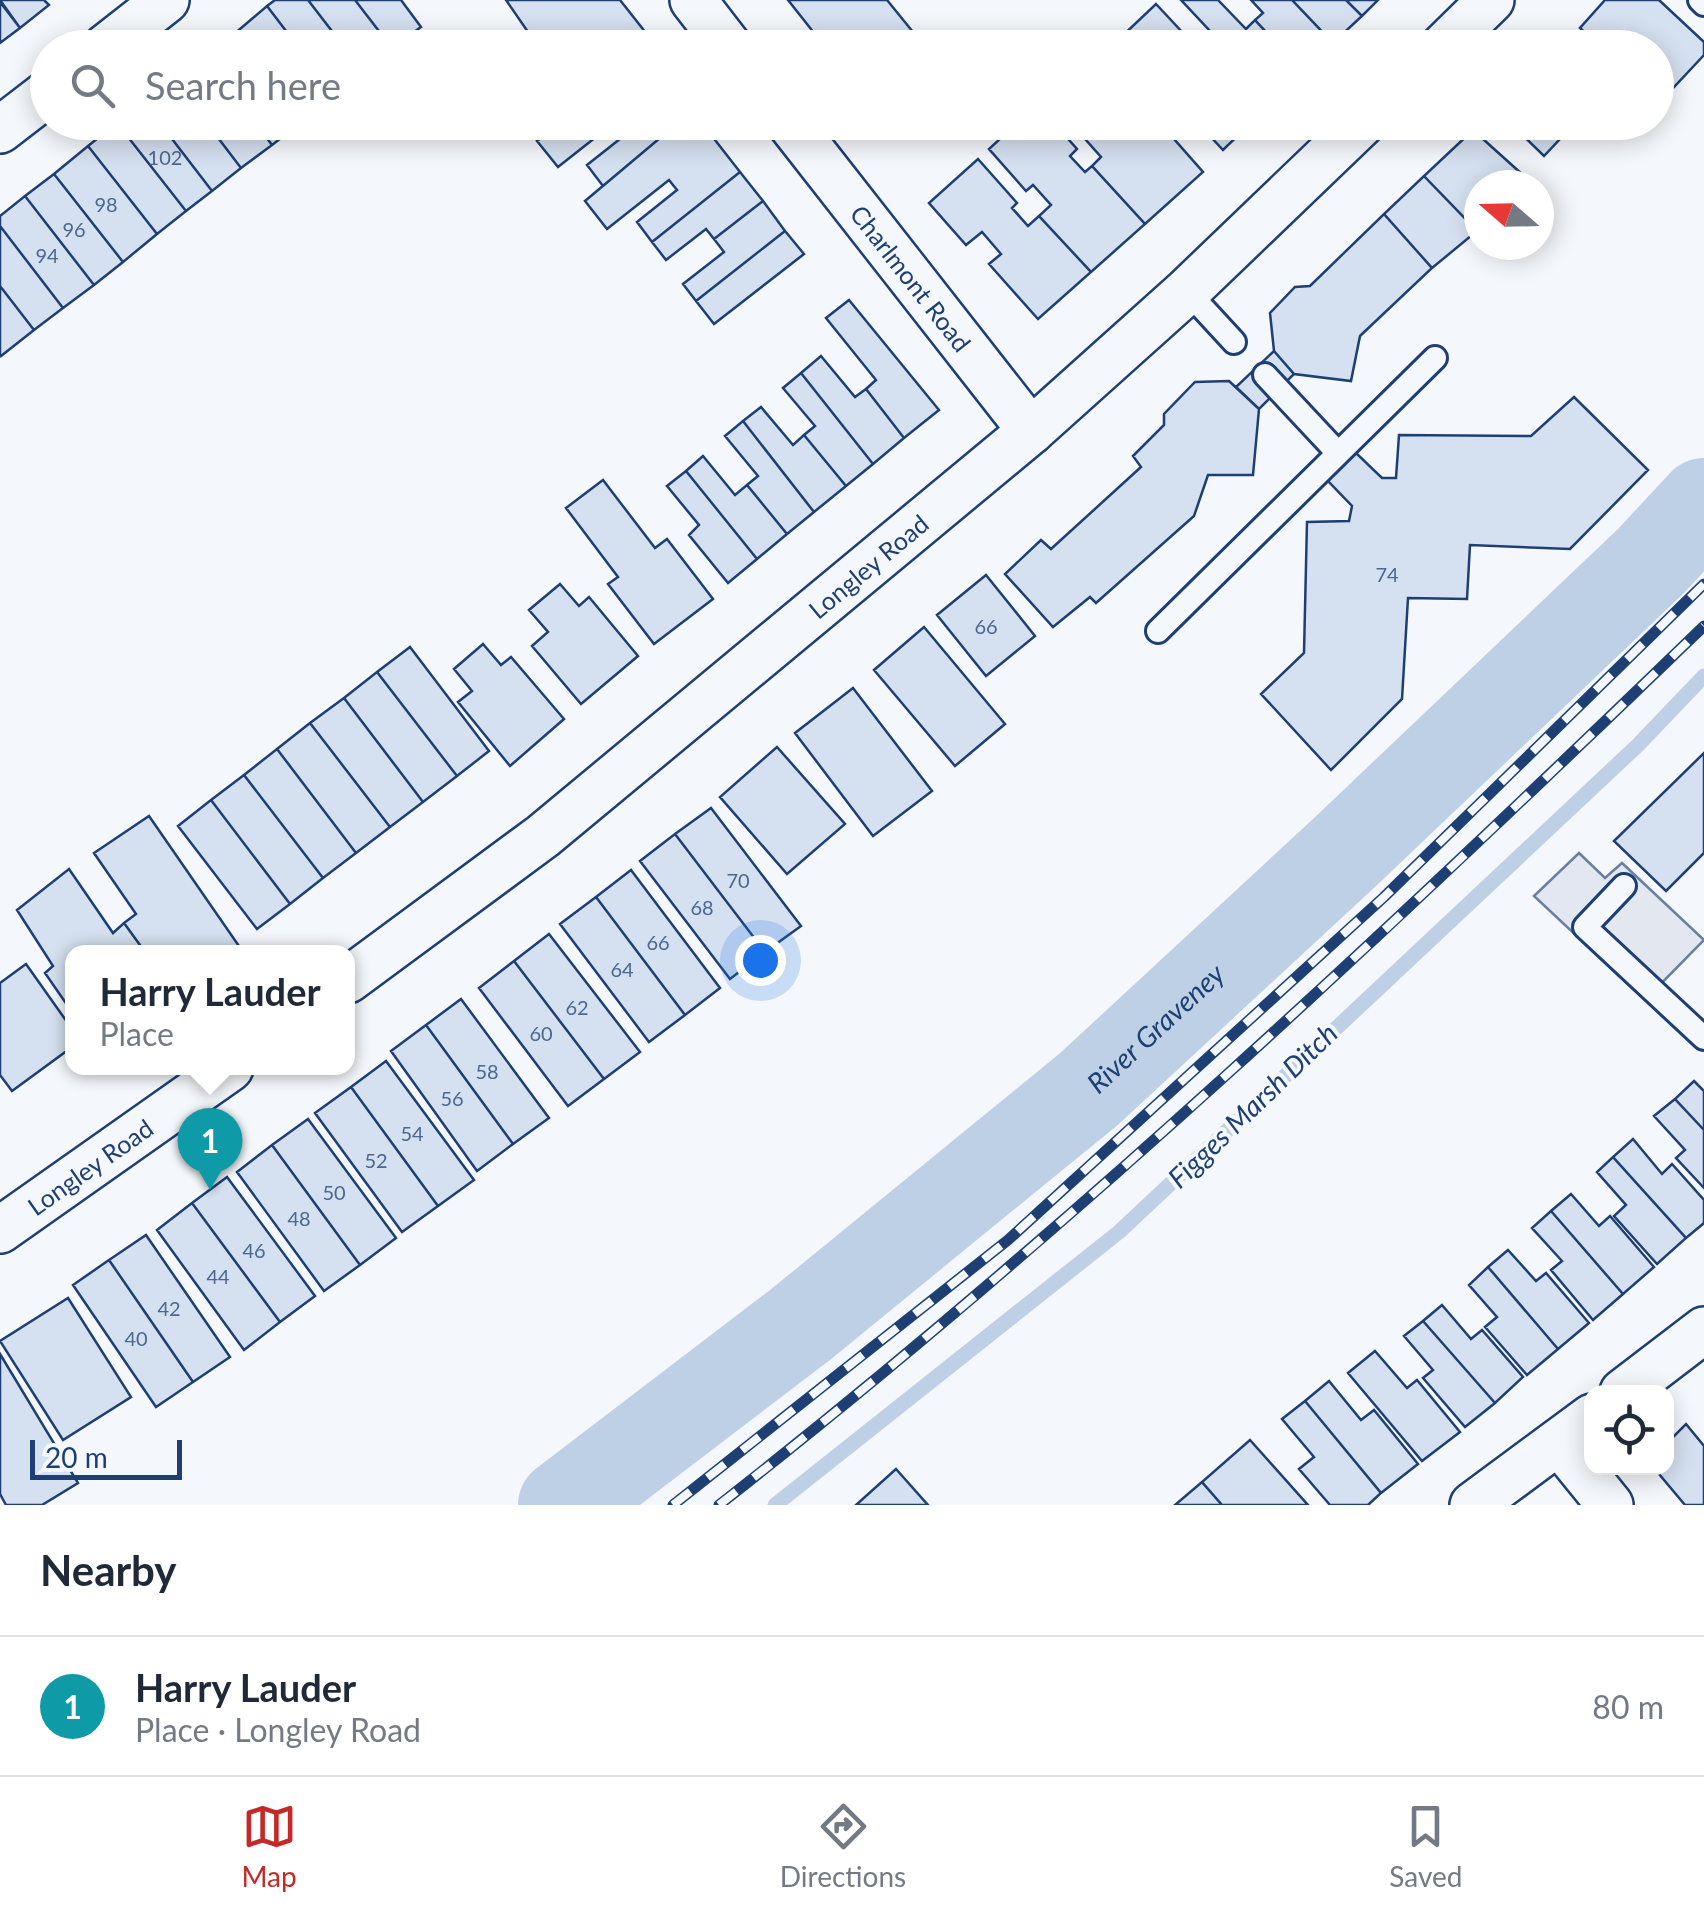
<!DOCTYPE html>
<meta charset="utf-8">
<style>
body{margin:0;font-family:Lato,sans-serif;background:#f2f2f3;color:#1f2937}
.controls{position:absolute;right:30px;bottom:30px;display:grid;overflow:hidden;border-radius:20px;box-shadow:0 5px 25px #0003}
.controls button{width:90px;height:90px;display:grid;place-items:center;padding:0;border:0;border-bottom:2px solid #e0e1e3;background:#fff;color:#1f2937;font:50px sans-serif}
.compass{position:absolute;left:1464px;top:170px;width:90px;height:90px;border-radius:50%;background:#fff;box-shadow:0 5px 25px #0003;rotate:290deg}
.scale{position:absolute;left:30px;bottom:25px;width:152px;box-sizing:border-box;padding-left:10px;border:5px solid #1d3f73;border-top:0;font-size:28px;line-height:35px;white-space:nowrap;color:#1d3f73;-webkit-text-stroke:8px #f4f7fb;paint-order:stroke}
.you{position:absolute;left:760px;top:960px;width:35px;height:35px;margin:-25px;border:8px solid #fff;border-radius:50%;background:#1a73e8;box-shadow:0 0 0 15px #1a73e833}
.badge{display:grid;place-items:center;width:65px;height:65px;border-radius:50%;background:#c62828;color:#fff;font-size:32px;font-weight:700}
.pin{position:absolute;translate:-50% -82px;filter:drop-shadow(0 2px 5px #0008)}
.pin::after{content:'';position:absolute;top:52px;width:35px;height:30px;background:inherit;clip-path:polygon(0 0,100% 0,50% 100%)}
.popup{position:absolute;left:65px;top:945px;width:290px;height:130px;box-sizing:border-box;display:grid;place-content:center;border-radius:20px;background:#fff;filter:drop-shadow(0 2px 8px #0005);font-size:32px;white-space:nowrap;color:#747a83}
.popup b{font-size:38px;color:#1f2937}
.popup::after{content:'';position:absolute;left:50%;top:100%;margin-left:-20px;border:20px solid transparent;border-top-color:#fff}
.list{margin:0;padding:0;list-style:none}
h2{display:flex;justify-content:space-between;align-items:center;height:130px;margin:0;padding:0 40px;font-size:42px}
h2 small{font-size:32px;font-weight:400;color:#747a83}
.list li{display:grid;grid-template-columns:65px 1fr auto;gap:30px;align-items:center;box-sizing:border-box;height:140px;padding:0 40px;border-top:2px solid #e0e1e3}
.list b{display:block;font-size:38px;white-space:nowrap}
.list p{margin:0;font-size:32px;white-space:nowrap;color:#747a83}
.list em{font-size:32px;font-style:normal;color:#747a83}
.icon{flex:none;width:55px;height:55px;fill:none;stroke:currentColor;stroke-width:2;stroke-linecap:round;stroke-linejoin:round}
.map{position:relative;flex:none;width:1704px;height:1505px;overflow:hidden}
.search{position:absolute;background:#fff;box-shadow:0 5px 25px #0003;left:30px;right:30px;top:30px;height:110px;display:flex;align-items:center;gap:25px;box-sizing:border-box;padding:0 35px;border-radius:55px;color:#747a83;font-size:38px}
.sheet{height:270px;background:#fff}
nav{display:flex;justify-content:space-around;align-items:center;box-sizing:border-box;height:140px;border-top:2px solid #e0e1e3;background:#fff;font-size:28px;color:#747a83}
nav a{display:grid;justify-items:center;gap:5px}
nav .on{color:#c62828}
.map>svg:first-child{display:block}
.parking{fill:#e3e8f0;stroke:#687fa3;stroke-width:2.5}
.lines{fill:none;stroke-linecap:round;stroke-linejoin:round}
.stream{stroke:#bed0e5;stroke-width:15}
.river{stroke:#bed0e5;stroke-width:92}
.building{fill:#d5e0f0;stroke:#1d3f73;stroke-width:2.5}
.service-casing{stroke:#1d3f73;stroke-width:28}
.minor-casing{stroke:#1d3f73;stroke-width:50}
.service{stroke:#f4f7fb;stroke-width:22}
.minor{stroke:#f4f7fb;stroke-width:45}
.rail-casing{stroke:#1d3f73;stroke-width:11}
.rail{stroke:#f4f7fb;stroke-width:8;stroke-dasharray:22;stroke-linecap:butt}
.labels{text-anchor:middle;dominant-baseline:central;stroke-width:8;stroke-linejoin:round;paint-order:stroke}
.number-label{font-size:20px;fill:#4b6792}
.street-label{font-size:25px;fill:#1d3f73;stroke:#f4f7fb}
.water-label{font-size:28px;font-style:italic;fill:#1d3f73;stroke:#f4f7fb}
</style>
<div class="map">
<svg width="1704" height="1505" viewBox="0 0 1704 1505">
<rect width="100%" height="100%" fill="#f4f7fb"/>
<!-- parking -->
<path class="parking" d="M 1579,853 L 1605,878 L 1622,863 L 1704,940 L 1645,1000 L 1534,896 Z"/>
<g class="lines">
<!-- stream -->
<path class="stream" d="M 775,1505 L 1119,1232 L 1638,745 L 1704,676"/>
<!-- river -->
<path class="river" id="s1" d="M 564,1505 L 800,1325 L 1089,1089 L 1344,853 L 1651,561 L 1704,504"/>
</g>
<!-- building -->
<path class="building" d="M 0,0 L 44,0 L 49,5 L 20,28 Z
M 275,0 L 308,0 L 345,48 L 299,48 L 267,6 Z
M 308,0 L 355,0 L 392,48 L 345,48 Z
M 355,0 L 401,0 L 421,27 L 392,48 Z
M 506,0 L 620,0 L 650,38 L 638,48 L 539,48 Z
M 788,0 L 887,0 L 913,32 L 894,48 L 826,48 Z
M 1181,0 L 1218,0 L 1246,29 L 1255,20 L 1281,48 L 1226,48 Z
M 1251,0 L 1292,0 L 1333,43 L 1328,48 L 1281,48 L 1255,20 L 1263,13 Z
M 1292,0 L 1346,0 L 1362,16 L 1333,43 Z
M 1346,0 L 1378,0 L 1362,16 Z
M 1605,0 L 1659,0 L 1704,42 L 1704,55 L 1660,102 L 1656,99 L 1656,48 L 1601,48 L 1580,28 Z
M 0,2 L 20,28 L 0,43 Z
M 1156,4 L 1197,48 L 1127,48 L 1119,39 Z
M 267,6 L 299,48 L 243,48 L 233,35 Z
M 233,35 L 243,48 L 216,48 Z
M 159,122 L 206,122 L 241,168 L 212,191 Z
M 159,122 L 212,191 L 186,211 L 117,123 Z
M 206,122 L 255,122 L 272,145 L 241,168 Z
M 255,122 L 301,122 L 301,123 L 272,145 Z
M 562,122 L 615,122 L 558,167 L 537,141 Z
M 623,122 L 679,122 L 603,186 L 587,165 L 630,131 Z
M 679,122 L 701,122 L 740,172 L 652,242 L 637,222 L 677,190 L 669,180 L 607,229 L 585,201 Z
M 1018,122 L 1053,122 L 1077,149 L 1070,156 L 1085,172 L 1092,166 L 1145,224 L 1091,272 L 1039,216 L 1051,205 L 1033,185 L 1026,191 L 989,149 Z
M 1070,122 L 1159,122 L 1203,172 L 1145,224 L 1092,166 L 1101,157 Z
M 1197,122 L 1252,122 L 1223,150 Z
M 1509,122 L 1576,122 L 1544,156 Z
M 117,123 L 186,211 L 157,234 L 88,146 Z
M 1473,130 L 1534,185 L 1479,185 L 1479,233 L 1424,176 Z
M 88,146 L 157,234 L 123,262 L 54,174 Z
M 978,159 L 1017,203 L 1012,208 L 1028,226 L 1039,216 L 1091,272 L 1038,319 L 989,264 L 1001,254 L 982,232 L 966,245 L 929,203 Z
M 740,172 L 763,201 L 714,239 L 706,229 L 666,260 L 652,242 Z
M 54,174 L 123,262 L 94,285 L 25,196 Z
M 1424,176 L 1477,231 L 1432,268 L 1384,214 Z
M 25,196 L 94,285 L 63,308 L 0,226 L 0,216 Z
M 763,201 L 785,231 L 696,301 L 683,284 L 724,252 L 714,239 Z
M 1384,214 L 1432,268 L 1360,336 L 1351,381 L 1294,374 L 1274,351 L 1270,313 L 1295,287 L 1310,286 Z
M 0,226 L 63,308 L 34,330 L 0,286 Z
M 785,231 L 804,254 L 714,324 L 696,301 Z
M 0,286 L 34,330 L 1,356 L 0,354 Z
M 849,300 L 939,410 L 904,438 L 866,389 L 876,380 L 826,318 Z
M 1274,351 L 1294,374 L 1259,409 L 1236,387 Z
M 821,356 L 855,397 L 866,389 L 904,438 L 873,464 L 801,373 Z
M 801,373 L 873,464 L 846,486 L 804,435 L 815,426 L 783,388 Z
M 1229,381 L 1259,409 L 1253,475 L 1208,475 L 1194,516 L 1096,603 L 1090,597 L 1053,627 L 1005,574 L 1041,540 L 1051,549 L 1141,467 L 1133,456 L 1164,425 L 1164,414 L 1195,382 Z
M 1574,397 L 1648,470 L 1570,549 L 1470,545 L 1467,599 L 1408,598 L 1402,699 L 1331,770 L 1261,694 L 1304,653 L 1307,522 L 1349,521 L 1352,506 L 1327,480 L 1355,452 L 1382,478 L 1396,478 L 1399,435 L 1531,436 Z
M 761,407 L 793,445 L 804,435 L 846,486 L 814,512 L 743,421 Z
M 743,421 L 814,512 L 787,534 L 747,485 L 758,476 L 725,436 Z
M 703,456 L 735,495 L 747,485 L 787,534 L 757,559 L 686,471 Z
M 686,471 L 757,559 L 728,583 L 689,535 L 699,525 L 667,486 Z
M 603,480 L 655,548 L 667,539 L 713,599 L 654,644 L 608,584 L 618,577 L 566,508 Z
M 986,575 L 1035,636 L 986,676 L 937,615 Z
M 560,584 L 579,606 L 589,597 L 638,656 L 581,704 L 532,646 L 548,632 L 529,610 Z
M 924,627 L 1005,724 L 955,766 L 874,670 Z
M 483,644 L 501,665 L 511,657 L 564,719 L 510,766 L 458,702 L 472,691 L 454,669 Z
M 410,647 L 489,751 L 457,776 L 377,672 Z
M 377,672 L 457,776 L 423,802 L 344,698 Z
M 853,688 L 932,791 L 873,836 L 795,733 Z
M 344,698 L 423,802 L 390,827 L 310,723 Z
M 310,723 L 390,827 L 356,853 L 277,749 Z
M 777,747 L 845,824 L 787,874 L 720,797 Z
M 277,749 L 356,853 L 323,878 L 244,775 Z
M 1704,753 L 1704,853 L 1666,891 L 1614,841 Z
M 244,775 L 323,878 L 290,904 L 211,800 Z
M 211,800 L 290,904 L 257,929 L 178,826 Z
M 711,808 L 801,926 L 765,952 L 675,834 Z
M 149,816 L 241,949 L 235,952 L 145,952 L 124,923 L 136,914 L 94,853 Z
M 675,834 L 765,952 L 730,979 L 640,861 Z
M 69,869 L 113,933 L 124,923 L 145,952 L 72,952 L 72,1012 L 45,973 L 53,966 L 17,910 Z
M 631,870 L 720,988 L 685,1015 L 596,897 Z
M 596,897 L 685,1015 L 649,1042 L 560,924 Z
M 549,934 L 640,1052 L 604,1079 L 514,961 Z
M 514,961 L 604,1079 L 568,1106 L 479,988 Z
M 26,964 L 72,1029 L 72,1047 L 12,1091 L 0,1075 L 0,983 Z
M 461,999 L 549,1118 L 513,1144 L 426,1025 Z
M 426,1025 L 513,1144 L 477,1171 L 391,1051 Z
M 386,1061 L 474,1180 L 438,1206 L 351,1087 Z
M 1694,1081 L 1704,1091 L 1704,1130 L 1675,1099 Z
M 351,1087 L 438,1206 L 402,1232 L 315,1113 Z
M 1675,1099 L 1704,1130 L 1704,1188 L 1676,1158 L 1685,1150 L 1654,1116 Z
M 308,1119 L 396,1238 L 360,1265 L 272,1145 Z
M 1633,1139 L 1662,1174 L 1672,1164 L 1704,1200 L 1704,1223 L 1686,1238 L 1613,1157 Z
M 272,1145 L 360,1265 L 324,1291 L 237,1172 Z
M 1613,1157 L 1686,1238 L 1657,1264 L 1614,1216 L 1626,1205 L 1597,1172 Z
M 227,1177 L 315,1296 L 280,1322 L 192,1203 Z
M 1571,1194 L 1599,1226 L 1610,1216 L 1654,1267 L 1623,1294 L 1551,1211 Z
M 192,1203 L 280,1322 L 244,1350 L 157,1230 Z
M 1551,1211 L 1623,1294 L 1593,1320 L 1551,1270 L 1562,1261 L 1532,1228 Z
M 146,1235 L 230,1357 L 193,1382 L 109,1260 Z
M 1508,1250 L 1536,1281 L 1546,1273 L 1589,1323 L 1558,1349 L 1488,1267 Z
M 109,1260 L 193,1382 L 156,1407 L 73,1285 Z
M 1488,1267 L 1558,1349 L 1527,1375 L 1485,1327 L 1497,1317 L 1469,1285 Z
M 68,1298 L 131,1397 L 63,1440 L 0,1341 Z
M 1442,1305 L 1471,1339 L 1482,1330 L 1523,1377 L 1495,1403 L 1423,1321 Z
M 1423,1321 L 1495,1403 L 1465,1427 L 1423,1378 L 1433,1370 L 1404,1336 Z
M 1375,1351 L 1407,1388 L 1417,1380 L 1460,1432 L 1422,1461 L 1348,1373 Z
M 0,1354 L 78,1483 L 42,1505 L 6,1505 L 0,1494 Z
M 1329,1381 L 1361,1420 L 1374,1410 L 1418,1464 L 1381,1493 L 1305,1401 Z
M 1305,1401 L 1381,1493 L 1368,1505 L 1330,1505 L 1299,1469 L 1314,1457 L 1282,1419 Z
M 1686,1424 L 1704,1446 L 1704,1505 L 1685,1505 L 1654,1468 L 1666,1468 L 1666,1444 Z
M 1250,1440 L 1308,1505 L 1222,1505 L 1202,1482 Z
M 896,1469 L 928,1505 L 856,1505 Z
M 1202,1482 L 1222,1505 L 1175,1505 Z"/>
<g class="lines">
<!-- service casing -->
<g class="service-casing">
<path id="service" d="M 1700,0 L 1704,4
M 1187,291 L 1234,342
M 1265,375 L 1337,452
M 1158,631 L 1435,358
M 1624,886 L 1585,927 L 1704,1038"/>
</g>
<!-- minor casing -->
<g class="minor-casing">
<g id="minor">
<path d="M 693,0 L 730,48"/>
<path d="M 105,48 L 166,0"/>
<path d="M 1442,48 L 1491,0"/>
<path id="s2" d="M 789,122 L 1031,431"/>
<path d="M 0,130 L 48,93"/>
<path id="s3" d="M 348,980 L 543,836 L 1031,431 L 1187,291 L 1363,122"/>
<path id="s4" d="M 0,1230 L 230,1068"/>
<path d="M 1623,1392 L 1704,1330"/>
<path d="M 1559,1442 L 1610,1505"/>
<path d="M 1473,1505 L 1592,1417"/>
</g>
</g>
<!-- service -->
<use href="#service" class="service"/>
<!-- minor -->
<use href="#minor" class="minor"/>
<!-- rail casing -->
<g class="rail-casing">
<path id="rail" d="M 673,1505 L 1008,1240 L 1384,897 L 1704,584
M 719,1505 C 1066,1233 1387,932 1704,626"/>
</g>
<!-- rail -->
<use href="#rail" class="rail"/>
</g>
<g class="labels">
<!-- number labels -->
<g class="number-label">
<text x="165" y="157">102</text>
<text x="106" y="204">98</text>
<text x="74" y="229">96</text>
<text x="47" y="255">94</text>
<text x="1387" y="574">74</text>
<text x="986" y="626">66</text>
<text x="738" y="880">70</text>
<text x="702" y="907">68</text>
<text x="658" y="942">66</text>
<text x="622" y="969">64</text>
<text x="577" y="1007">62</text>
<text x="541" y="1033">60</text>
<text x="487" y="1071">58</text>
<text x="452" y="1098">56</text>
<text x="412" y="1133">54</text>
<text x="376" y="1160">52</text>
<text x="334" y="1192">50</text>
<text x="299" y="1218">48</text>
<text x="254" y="1250">46</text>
<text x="218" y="1276">44</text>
<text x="169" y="1308">42</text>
<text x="136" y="1338">40</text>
</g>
<!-- street labels -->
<g class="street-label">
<text stroke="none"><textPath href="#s2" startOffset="198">Charlmont Road</textPath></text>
<text stroke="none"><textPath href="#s3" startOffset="665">Longley Road</textPath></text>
<text stroke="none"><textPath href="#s4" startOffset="110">Longley Road</textPath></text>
</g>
<!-- water labels -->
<g class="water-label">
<text stroke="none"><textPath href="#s1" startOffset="760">River Graveney</textPath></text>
<text transform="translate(1252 1105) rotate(-44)">Figges Marsh Ditch</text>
</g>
</g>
</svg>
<div class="controls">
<button><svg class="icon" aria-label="locate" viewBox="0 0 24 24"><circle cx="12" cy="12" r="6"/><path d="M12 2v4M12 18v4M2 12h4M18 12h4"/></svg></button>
</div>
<svg class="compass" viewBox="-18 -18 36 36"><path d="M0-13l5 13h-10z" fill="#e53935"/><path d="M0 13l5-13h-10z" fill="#747a83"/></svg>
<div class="scale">20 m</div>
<div class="you"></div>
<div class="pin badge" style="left:210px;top:1190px;background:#0f9aa8">1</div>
<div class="popup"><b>Harry Lauder</b>Place</div>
<div class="search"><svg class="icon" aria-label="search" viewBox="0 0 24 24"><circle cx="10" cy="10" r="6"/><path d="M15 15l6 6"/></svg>Search here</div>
</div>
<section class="sheet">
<h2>Nearby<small></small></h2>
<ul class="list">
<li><span class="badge" style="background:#0f9aa8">1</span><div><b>Harry Lauder</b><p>Place · Longley Road</p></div><em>80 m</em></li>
</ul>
</section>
<nav>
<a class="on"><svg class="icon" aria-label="map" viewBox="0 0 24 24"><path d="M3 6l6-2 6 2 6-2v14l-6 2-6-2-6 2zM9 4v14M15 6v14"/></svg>Map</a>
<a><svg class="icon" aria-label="directions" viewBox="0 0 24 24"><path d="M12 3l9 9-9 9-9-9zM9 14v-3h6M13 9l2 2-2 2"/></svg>Directions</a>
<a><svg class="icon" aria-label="saved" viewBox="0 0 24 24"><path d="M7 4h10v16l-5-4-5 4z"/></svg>Saved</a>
</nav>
